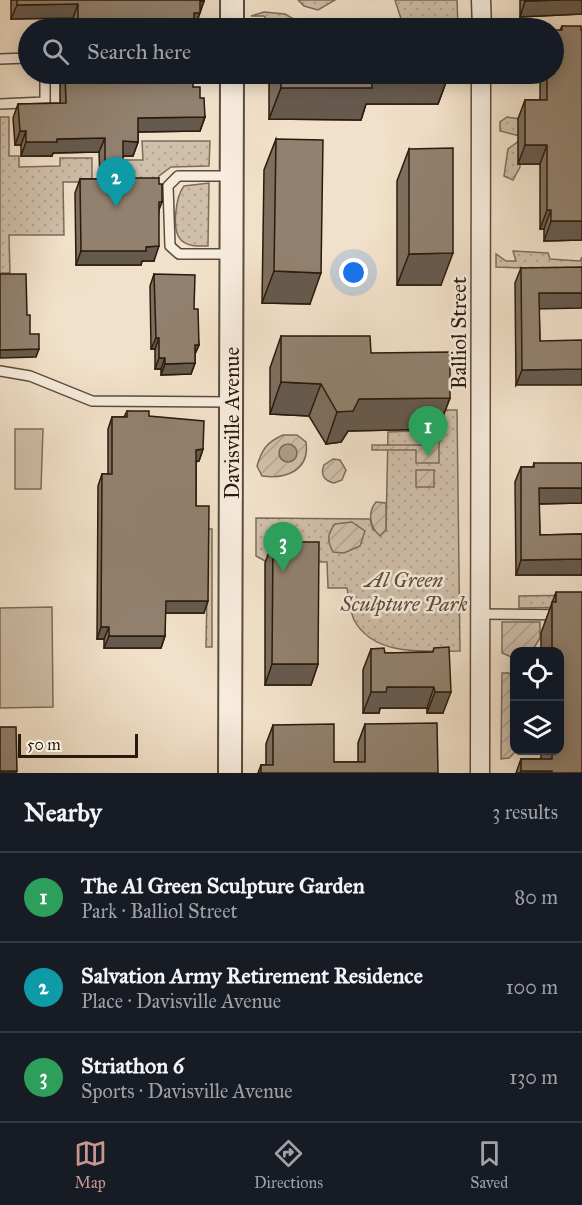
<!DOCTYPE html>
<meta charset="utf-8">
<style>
body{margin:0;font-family:"IM FELL Great Primer",serif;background:#242831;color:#f1f3f6}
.controls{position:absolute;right:18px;bottom:18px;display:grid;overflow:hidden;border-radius:12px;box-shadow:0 3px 15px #0003}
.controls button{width:54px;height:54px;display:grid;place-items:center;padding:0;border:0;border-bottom:2px solid #363941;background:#171b24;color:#f1f3f6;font:30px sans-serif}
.scale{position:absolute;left:18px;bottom:15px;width:120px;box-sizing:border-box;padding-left:6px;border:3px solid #291a0c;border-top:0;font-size:16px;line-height:21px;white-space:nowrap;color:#291a0c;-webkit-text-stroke:4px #f7ecdd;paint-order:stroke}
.you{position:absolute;left:354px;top:273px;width:21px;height:21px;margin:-15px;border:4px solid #fff;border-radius:50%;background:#1a73e8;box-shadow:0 0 0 9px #1a73e833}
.badge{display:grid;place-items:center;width:39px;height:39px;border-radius:50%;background:#c59692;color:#fff;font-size:20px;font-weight:700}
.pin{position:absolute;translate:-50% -50px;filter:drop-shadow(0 2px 3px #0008)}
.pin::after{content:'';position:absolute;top:32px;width:21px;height:18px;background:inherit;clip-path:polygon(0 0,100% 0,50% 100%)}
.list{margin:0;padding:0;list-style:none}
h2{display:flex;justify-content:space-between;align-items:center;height:78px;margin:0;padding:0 24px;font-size:26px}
h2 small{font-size:20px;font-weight:400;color:#9ea1a6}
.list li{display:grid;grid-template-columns:39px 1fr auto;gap:18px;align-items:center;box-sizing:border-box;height:90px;padding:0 24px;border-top:2px solid #363941}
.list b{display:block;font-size:22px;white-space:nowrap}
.list p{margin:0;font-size:20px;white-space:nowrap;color:#9ea1a6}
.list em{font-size:20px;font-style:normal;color:#9ea1a6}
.icon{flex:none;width:33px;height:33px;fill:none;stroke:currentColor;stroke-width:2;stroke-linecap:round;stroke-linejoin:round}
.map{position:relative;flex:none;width:582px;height:773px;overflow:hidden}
.search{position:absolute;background:#171b24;box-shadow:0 3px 15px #0003;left:18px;right:18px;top:18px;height:66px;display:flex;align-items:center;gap:15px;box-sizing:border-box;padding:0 21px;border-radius:33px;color:#9ea1a6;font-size:22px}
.sheet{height:348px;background:#171b24}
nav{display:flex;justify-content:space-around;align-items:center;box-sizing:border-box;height:84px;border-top:2px solid #363941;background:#171b24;font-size:16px;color:#9ea1a6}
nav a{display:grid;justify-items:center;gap:3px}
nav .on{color:#c59692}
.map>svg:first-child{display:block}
.grass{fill:url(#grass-dots);stroke:#7c6c5b;stroke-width:1.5}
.garden{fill:url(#garden-furrows);stroke:#7c6c5b;stroke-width:1.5}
.pitch{fill:#d0bfaa;stroke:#7c6c5b;stroke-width:1.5}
.water{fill:#ae9d89;stroke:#796957;stroke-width:1.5}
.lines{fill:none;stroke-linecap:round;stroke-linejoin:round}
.service-casing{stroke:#5b4c3c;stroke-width:12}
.minor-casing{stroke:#5b4c3c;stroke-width:21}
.tertiary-casing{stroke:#5b4c3c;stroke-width:26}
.service{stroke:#f7ecdd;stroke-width:9}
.minor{stroke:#f7ecdd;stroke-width:18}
.tertiary{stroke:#f7ecdd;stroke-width:22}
.wall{fill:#7e6f5f;stroke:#291a0c;stroke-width:1.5}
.shaded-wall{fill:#665a4e;stroke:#291a0c;stroke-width:1.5}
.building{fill:#92816f;stroke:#291a0c;stroke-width:1.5}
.labels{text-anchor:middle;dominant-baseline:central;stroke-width:5;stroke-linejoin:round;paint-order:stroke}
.street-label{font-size:21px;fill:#291a0c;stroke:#f7ecdd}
.park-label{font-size:21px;font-style:italic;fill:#5b4c3b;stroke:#f7ecdd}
</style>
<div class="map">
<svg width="582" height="773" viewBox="0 0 582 773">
<defs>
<pattern id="grass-dots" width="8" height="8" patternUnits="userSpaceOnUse" patternTransform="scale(1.5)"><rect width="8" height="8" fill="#d0bfaa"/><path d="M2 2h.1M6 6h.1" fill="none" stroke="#b3a491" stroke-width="1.8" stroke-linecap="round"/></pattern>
<pattern id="garden-furrows" width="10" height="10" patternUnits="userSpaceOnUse" patternTransform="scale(1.5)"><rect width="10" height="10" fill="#d0bfaa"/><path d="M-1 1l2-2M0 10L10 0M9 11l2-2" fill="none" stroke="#b3a491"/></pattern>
</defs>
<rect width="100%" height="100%" fill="#f2e1ca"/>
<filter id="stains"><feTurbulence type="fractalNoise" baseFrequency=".00333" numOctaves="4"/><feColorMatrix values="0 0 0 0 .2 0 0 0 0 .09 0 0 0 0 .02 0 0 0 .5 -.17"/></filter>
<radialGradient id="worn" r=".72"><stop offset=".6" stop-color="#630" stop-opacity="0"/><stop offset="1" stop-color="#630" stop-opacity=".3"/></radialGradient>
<!-- grass -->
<path class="grass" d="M 298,0 L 335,0 L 318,10 L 304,6 Z
M 395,0 L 457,0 L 458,28 L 404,28 Z
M 264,12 L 285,14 L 309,28 L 274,28 L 264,16 L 251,16 Z
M 0,117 L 9,117 L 9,156 L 19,156 L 19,167 L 60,166 L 60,158 L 92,158 L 92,182 L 63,182 L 64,235 L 9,235 L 10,273 L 0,273 Z
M 507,117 L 520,119 L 520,136 L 500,131 L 500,122 Z
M 142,141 L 210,141 L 209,166 L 171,167 L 159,176 L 157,187 L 122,187 L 121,160 L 143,160 Z
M 519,141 L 520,167 L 513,180 L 504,176 L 508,149 Z
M 209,183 L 208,246 C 199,246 188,247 181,240 C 171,230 176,196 184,186 Z
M 513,251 L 548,253 L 550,259 L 580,261 L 582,257 L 582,270 L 496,267 L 496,254 L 506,261 L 516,261 Z
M 444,410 L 457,410 L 460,651 C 425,651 374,657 354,620 C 350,611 349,598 347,588 L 328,588 L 327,562 L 265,561 L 256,556 L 256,518 L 370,519 L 373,530 L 386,530 L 388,432 L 443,430 Z
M 208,529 L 212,529 L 212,647 L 206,647 Z
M 582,595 L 582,607 L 519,608 L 519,596 Z"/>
<!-- garden -->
<path class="garden" d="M 283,435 L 297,435 L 306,442 C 310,471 286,479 262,476 L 257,466 C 262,449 267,442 283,435 Z
M 431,439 L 439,439 L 439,463 L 416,463 L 416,450 L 372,450 L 372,445 L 430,445 Z
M 333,459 L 340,460 L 346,470 L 342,480 L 334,483 C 324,481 320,474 324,465 Z
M 416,470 L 434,470 L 434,487 L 416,487 Z
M 376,502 L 386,503 L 386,530 L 380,536 C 370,527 367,513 376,502 Z
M 352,522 L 365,531 L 360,546 L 344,553 L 333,552 C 327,541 327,534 335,524 Z
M 502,622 L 540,622 L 540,638 L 532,651 L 514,652 L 514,658 L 502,653 Z
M 502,673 L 509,673 L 514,679 L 516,751 L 509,758 L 501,759 Z"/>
<!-- pitch -->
<path class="pitch" d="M 15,429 L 43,429 L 41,489 L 15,489 Z
M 52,607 L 53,707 L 0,708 L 0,608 Z"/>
<!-- water -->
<path class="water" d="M279 453a9 9 0 1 1 18 0a9 9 0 1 1-18 0Z"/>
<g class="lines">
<!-- service casing -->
<g class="service-casing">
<path id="service" d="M 0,59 L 28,58
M 0,104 L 45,102 L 45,74
M 230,176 L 178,176 L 168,186 L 170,246 L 179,254 L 231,254
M 0,371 L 30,376 L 92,401 L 232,402
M 481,614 L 582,615"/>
</g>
<!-- minor casing -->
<g class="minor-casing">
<path id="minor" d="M 481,0 L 482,28
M 480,773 L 481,74"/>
</g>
<!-- tertiary casing -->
<g class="tertiary-casing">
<path id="tertiary" d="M 232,28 L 232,0
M 230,773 L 232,74"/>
</g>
<!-- service -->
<use href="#service" class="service"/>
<!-- minor -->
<use href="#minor" class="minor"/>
<!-- tertiary -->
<use href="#tertiary" class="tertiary"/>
</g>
<!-- wall -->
<path class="wall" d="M 11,0 L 204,0 L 204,1 L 195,27 L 193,28 L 73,28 L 73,18 L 11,19 Z
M 520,0 L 582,0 L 582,14 L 520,17 Z
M 562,26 L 582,30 L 582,240 L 544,241 L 544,229 L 540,229 L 540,164 L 518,164 L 518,119 L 525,100 L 540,100 L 540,74 L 554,74 L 560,30 Z
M 60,74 L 127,74 L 127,79 L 193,87 L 200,98 L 205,117 L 200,131 L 138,132 L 138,142 L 133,156 L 123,156 L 123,178 L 159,184 L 162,202 L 159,210 L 154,261 L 142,261 L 141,265 L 76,265 L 75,193 L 80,179 L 100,179 L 99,152 L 53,153 L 52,156 L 21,156 L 21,145 L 15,145 L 13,118 L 18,104 L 60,103 Z
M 270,74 L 449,74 L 438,104 L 366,104 L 361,120 L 269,119 L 269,76 Z
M 276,139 L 310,304 L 262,303 L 264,170 Z
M 409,149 L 441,285 L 397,285 L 397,181 Z
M 521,268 L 539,309 L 540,341 L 516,385 L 515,283 Z
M 154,274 L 194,309 L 199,345 L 195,354 L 195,363 L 191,374 L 161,375 L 161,369 L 155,369 L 155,349 L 151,349 L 150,286 Z
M 281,336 L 371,353 L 450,398 L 438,429 L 348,431 L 341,442 L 326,444 L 309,416 L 270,414 L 270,368 Z
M 127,411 L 149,416 L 203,449 L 199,461 L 196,462 L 196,506 L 204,613 L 165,613 L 165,636 L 161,648 L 104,648 L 104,639 L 97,639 L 98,486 L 102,474 L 108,474 L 108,429 L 112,417 L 124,417 Z
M 534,463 L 582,503 L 539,504 L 540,535 L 582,534 L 582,575 L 516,575 L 515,482 L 521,467 L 533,467 Z
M 273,542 L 318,664 L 311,685 L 265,685 L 265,563 Z
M 556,592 L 582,773 L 516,773 L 521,759 L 541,759 L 541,750 L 560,750 L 560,651 L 541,651 L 541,633 Z
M 434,648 L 443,713 L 427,713 L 427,708 L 380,708 L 379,713 L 363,713 L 363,670 L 371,649 L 385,653 L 433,652 Z
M 365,724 L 438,773 L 258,773 L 261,765 L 266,765 L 266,744 L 273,725 L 334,762 L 358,762 L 358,743 Z"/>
<!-- shaded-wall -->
<path class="shaded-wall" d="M 560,0 L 582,0 L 582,14 L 520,17 L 525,1 Z
M 200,1 L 204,1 L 195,27 L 193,28 L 126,28 L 128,24 Z
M 78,4 L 73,18 L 11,19 L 17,5 Z
M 371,74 L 449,74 L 438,104 L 366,104 L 361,120 L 269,119 L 281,88 Z
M 205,117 L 200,131 L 133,132 L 138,118 Z
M 20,131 L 26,131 L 21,145 L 15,145 Z
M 105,138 L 99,152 L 53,153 L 52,156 L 21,156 L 26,142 L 57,139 Z
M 123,141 L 138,142 L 133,156 L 118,156 Z
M 525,145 L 547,145 L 540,164 L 518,164 Z
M 547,210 L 551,210 L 544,229 L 540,229 Z
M 551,221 L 582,221 L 582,240 L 544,241 Z
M 159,246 L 154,261 L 142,261 L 141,265 L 76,265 L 81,251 Z
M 453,253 L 441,285 L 397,285 L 409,254 Z
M 274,271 L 321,273 L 310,304 L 262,303 Z
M 539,293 L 582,293 L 582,308 L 534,309 Z
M 156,338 L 159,338 L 155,349 L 151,349 Z
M 195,345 L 199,345 L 194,356 Z
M 39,349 L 36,357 L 0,358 L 0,350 Z
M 159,358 L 165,358 L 161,369 L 155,369 Z
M 195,363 L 191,374 L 161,375 L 165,364 Z
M 582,369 L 582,385 L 516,385 L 522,370 Z
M 281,382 L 321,384 L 309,416 L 270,414 Z
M 450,398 L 438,429 L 348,431 L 341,442 L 326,444 L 337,412 L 359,399 Z
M 203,449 L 199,461 L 192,462 L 196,450 Z
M 539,488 L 582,488 L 582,503 L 534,504 Z
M 582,559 L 582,575 L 516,575 L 521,560 Z
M 166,601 L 208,601 L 204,613 L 161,613 Z
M 101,627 L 109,627 L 104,639 L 97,639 Z
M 109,636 L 165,636 L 161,648 L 104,648 Z
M 272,664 L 318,664 L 311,685 L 265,685 Z
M 387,687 L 434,687 L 427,708 L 380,708 L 379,713 L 363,713 L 371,692 Z
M 435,692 L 451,692 L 443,713 L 427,713 Z
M 0,771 L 17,771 L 16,773 L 0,773 Z
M 521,771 L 552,771 L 552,773 L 520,773 Z"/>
<!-- building -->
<path class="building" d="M 17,0 L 204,0 L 204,1 L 200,1 L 200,13 L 194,13 L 194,25 L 128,24 L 128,28 L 78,28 L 78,4 L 17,5 Z
M 525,0 L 560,0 L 525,1 Z
M 562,26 L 581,26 L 581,30 L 582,30 L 582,221 L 551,221 L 551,210 L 547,210 L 547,145 L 525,145 L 525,100 L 547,100 L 547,74 L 554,74 L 554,30 L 562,30 Z
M 65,74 L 127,74 L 127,79 L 193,75 L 193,87 L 200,87 L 200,98 L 204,98 L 205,117 L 138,118 L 138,142 L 123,141 L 123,178 L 159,178 L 159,184 L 162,184 L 162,202 L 159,202 L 159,246 L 146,247 L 146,251 L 81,251 L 80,179 L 105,179 L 105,138 L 57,139 L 57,142 L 26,142 L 26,131 L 20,131 L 18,104 L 66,103 Z
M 281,74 L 372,74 L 372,88 L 281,88 Z
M 276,139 L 323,140 L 321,273 L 274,271 Z
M 453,148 L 453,253 L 409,254 L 409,149 Z
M 582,267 L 582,293 L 539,293 L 540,341 L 582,340 L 582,369 L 522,370 L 521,268 Z
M 0,274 L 26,274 L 27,315 L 30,315 L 30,334 L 39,334 L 39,349 L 0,350 Z
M 154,274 L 195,275 L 194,309 L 198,309 L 199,345 L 195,345 L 195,363 L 165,364 L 165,358 L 159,358 L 159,338 L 156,338 Z
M 281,336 L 370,336 L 371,353 L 450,352 L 450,398 L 359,399 L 353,411 L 337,412 L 321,384 L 281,382 Z
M 127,411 L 149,411 L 149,416 L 204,421 L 203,449 L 196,450 L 196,506 L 209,506 L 208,601 L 166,601 L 165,636 L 109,636 L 109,627 L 101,627 L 102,474 L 112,474 L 112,417 L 127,417 Z
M 534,463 L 582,463 L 582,488 L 539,488 L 540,535 L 582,534 L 582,559 L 521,560 L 521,467 L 534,467 Z
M 273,542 L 319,542 L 318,664 L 272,664 Z
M 556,592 L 582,592 L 582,773 L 552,773 L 552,771 L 521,771 L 521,759 L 552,759 L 552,750 L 560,750 L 560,651 L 552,651 L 552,602 L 556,602 Z
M 449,647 L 451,692 L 435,692 L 434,687 L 387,687 L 386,692 L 371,692 L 371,649 L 384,648 L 385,653 L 433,652 L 434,648 Z
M 437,723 L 438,773 L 261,773 L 261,765 L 273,765 L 273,725 L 334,724 L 334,762 L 365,762 L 365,724 Z
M 0,727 L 16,727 L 17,771 L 0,771 Z"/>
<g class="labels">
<!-- street labels -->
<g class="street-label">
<text transform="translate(459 333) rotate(-90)">Balliol Street</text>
<text transform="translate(232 423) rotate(-90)">Davisville Avenue</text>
</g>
<!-- park labels -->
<g class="park-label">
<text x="404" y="580">Al Green<tspan x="404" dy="24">Sculpture Park</tspan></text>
</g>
</g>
<rect width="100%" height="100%" filter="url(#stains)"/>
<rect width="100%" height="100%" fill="url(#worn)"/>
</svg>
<div class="controls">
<button><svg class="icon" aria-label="locate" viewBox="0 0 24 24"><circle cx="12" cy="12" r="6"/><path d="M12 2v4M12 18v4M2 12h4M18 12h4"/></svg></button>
<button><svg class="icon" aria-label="layers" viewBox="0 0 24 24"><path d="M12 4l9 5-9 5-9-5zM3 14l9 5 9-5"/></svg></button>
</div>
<div class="scale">50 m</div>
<div class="you"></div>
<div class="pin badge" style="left:428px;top:456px;background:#2e9e5b">1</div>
<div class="pin badge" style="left:116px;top:207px;background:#0f9aa8">2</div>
<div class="pin badge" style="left:283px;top:572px;background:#2e9e5b">3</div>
<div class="search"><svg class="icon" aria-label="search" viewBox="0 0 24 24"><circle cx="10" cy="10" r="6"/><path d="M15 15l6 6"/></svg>Search here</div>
</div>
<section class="sheet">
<h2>Nearby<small>3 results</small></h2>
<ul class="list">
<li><span class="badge" style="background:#2e9e5b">1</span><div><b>The Al Green Sculpture Garden</b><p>Park · Balliol Street</p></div><em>80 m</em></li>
<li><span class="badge" style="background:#0f9aa8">2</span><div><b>Salvation Army Retirement Residence</b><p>Place · Davisville Avenue</p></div><em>100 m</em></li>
<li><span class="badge" style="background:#2e9e5b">3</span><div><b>Striathon 6</b><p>Sports · Davisville Avenue</p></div><em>130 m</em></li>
</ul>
</section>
<nav>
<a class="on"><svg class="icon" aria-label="map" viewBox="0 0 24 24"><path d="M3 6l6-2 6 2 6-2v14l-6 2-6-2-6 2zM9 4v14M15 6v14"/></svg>Map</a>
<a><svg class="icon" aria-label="directions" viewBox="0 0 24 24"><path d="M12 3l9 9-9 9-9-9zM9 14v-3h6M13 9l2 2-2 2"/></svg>Directions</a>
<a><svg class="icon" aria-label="saved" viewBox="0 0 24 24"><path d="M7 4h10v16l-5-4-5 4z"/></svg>Saved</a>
</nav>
